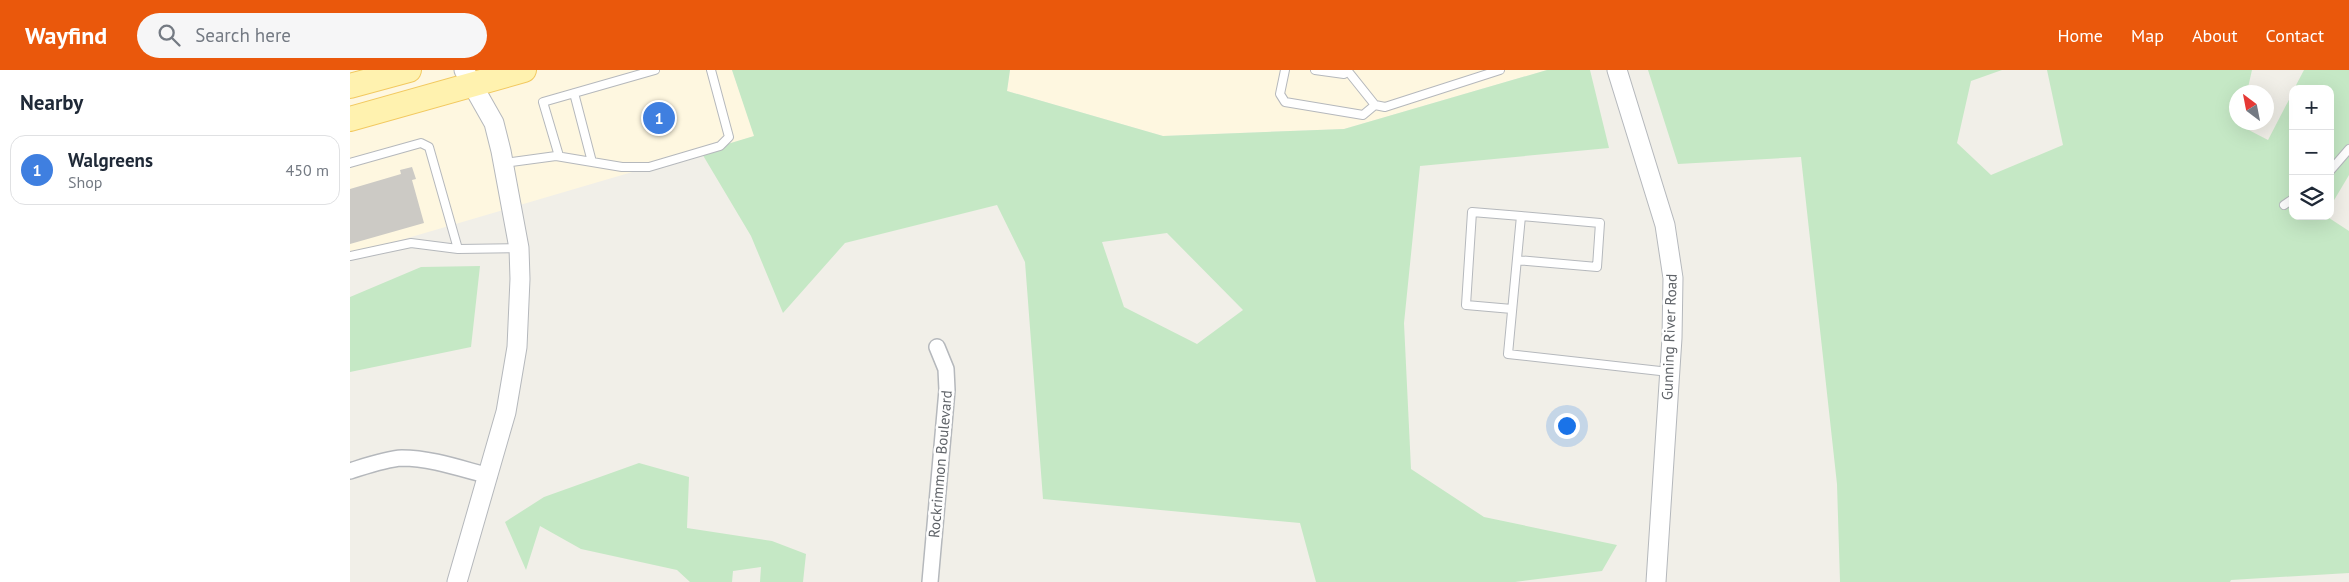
<!DOCTYPE html>
<meta charset="utf-8">
<style>
body{margin:0;font-family:"PT Sans",sans-serif;background:#f6f6f7;color:#1f2937}
.controls{position:absolute;right:15px;top:15px;display:grid;overflow:hidden;border-radius:10px;box-shadow:0 5px 20px #0002}
.controls button{width:45px;height:45px;display:grid;place-items:center;padding:0;border:0;border-bottom:1px solid #e0e1e3;background:#fff;color:#1f2937;font:25px sans-serif}
.compass{position:absolute;left:1879px;top:15px;width:45px;height:45px;border-radius:50%;background:#fff;box-shadow:0 5px 20px #0002;rotate:328deg}
.you{position:absolute;left:1216px;top:355px;width:18px;height:18px;margin:-12px;border:4px solid #fff;border-radius:50%;background:#1a73e8;box-shadow:0 0 0 8px #1a73e833}
.badge{display:grid;place-items:center;width:32px;height:32px;border-radius:50%;background:#ea580c;color:#fff;font-size:16px;font-weight:700}
.pin{position:absolute;translate:-50% -50%;border:2px solid #fff;box-shadow:0 1px 5px #0006}
.list{margin:0;padding:0;list-style:none}
h2{display:flex;justify-content:space-between;align-items:center;height:65px;margin:0;padding:0 20px;font-size:21px}
h2 small{font-size:16px;font-weight:400;color:#747a83}
.list li{display:grid;grid-template-columns:32px 1fr auto;gap:15px;align-items:center;box-sizing:border-box;height:70px;margin:0 10px 10px;padding:0 10px;border:1px solid #e0e1e3;border-radius:15px}
.list b{display:block;font-size:19px;white-space:nowrap}
.list p{margin:0;font-size:16px;white-space:nowrap;color:#747a83}
.list em{font-size:16px;font-style:normal;color:#747a83}
.icon{flex:none;width:28px;height:28px;fill:none;stroke:currentColor;stroke-width:2;stroke-linecap:round;stroke-linejoin:round}
.map{position:relative;flex:none;width:1999px;height:512px;overflow:hidden}
header{display:flex;align-items:center;gap:30px;box-sizing:border-box;height:70px;padding:0 25px;background:#ea580c;color:#fff}
header strong{font-size:24px}
nav{display:flex;gap:28px;margin-inline-start:auto;font-size:18px}
.search{width:350px;height:45px;background:#f6f6f7;display:flex;align-items:center;gap:12px;box-sizing:border-box;padding:0 18px;border-radius:28px;color:#747a83;font-size:19px}
main{display:flex}
aside{flex:1;background:#fff}
.map>svg:first-child{display:block}
.commercial{fill:#fef7e0}
.green{fill:#c5e8c5;fill-rule:evenodd}
.building{fill:#cccac5}
.lines{fill:none;stroke-linecap:round;stroke-linejoin:round}
.service-casing{stroke:#b5b8bc;stroke-width:10}
.minor-casing{stroke:#b5b8bc;stroke-width:18}
.tertiary-casing{stroke:#b5b8bc;stroke-width:21}
.primary-casing{stroke:#f2c960;stroke-width:26}
.service{stroke:#fff;stroke-width:8}
.minor{stroke:#fff;stroke-width:15}
.tertiary{stroke:#fff;stroke-width:19}
.primary{stroke:#fff2af;stroke-width:24}
.labels{text-anchor:middle;dominant-baseline:central;stroke-width:5;stroke-linejoin:round;paint-order:stroke}
.street-label{font-size:15px;fill:#5f6368;stroke:#fff}
</style>
<header>
<strong>Wayfind</strong>
<div class="search"><svg class="icon" aria-label="search" viewBox="0 0 24 24"><circle cx="10" cy="10" r="6"/><path d="M15 15l6 6"/></svg>Search here</div>
<nav><a>Home</a><a>Map</a><a>About</a><a>Contact</a></nav>
</header>
<main>
<aside>
<h2>Nearby<small></small></h2>
<ul class="list">
<li><span class="badge" style="background:#3f7fe0">1</span><div><b>Walgreens</b><p>Shop</p></div><em>450 m</em></li>
</ul>
</aside>
<div class="map">
<svg width="1999" height="512" viewBox="0 0 1999 512">
<rect width="100%" height="100%" fill="#f1efe8"/>
<!-- commercial -->
<path class="commercial" d="M 0,0 L 382,0 L 405,66 L 0,185 Z
M 660,0 L 1197,0 L 994,59 L 813,66 L 657,21 Z"/>
<!-- green -->
<path class="green" d="M 382,0 L 660,0 L 657,21 L 813,66 L 994,59 L 1197,0 L 1240,0 L 1259,78 L 1070,96 L 1054,253 L 1061,399 L 1134,447 L 1267,475 L 1252,501 L 1165,512 L 966,512 L 950,453 L 693,429 L 675,192 L 647,135 L 495,173 L 433,243 L 401,166 L 351,82 L 404,66 ZM 817,163 L 893,240 L 847,274 L 774,237 L 752,172 Z
M 1298,0 L 1652,0 L 1621,11 L 1607,73 L 1641,105 L 1713,75 L 1697,0 L 1902,0 L 1897,22 L 1886,22 L 1886,52 L 1891,53 L 1891,56 L 1918,70 L 1943,22 L 1943,146 L 1976,146 L 1999,161 L 1999,503 L 1881,510 L 1880,512 L 1490,512 L 1487,414 L 1451,87 L 1328,94 Z
M 1954,0 L 1999,0 L 1999,105 L 1980,137 L 1980,19 L 1944,19 Z
M 130,196 L 121,277 L 0,302 L 0,227 L 71,197 Z
M 289,393 L 339,407 L 337,458 L 422,471 L 456,484 L 453,512 L 410,512 L 411,497 L 383,501 L 382,512 L 340,512 L 327,500 L 231,479 L 190,456 L 176,500 L 155,452 L 194,427 Z"/>
<!-- building -->
<path class="building" d="M 62,97 L 66,109 L 62,110 L 74,153 L 0,174 L 0,119 L 51,104 L 50,100 Z"/>
<g class="lines">
<!-- service casing -->
<g class="service-casing">
<path id="service" d="M 935,0 L 930,24 L 935,32 L 1013,45 L 1025,35
M 965,0 L 994,4 L 998,1
M 997,0 L 1025,35 L 1035,37 L 1150,0
M 224,23 L 242,92
M 209,86 L 193,32 L 305,0
M 0,93 L 71,73 L 79,77 L 108,179
M 154,93 L 206,86 L 272,97 L 299,97 L 370,76 L 379,67 L 361,0
M 1980,101 L 1999,79
M 1934,135 L 1943,129
M 0,186 L 61,173 L 108,179 L 168,178
M 1167,190 L 1247,197 L 1250,153 L 1171,146 L 1158,284 L 1319,302
M 1162,239 L 1116,235 L 1122,142 L 1171,146"/>
</g>
<!-- minor casing -->
<g class="minor-casing">
<path id="minor" d="M 0,401 C 16,396 35,389 52,388 C 81,388 112,399 139,406
M 580,512 L 597,320 L 596,299 L 587,277"/>
</g>
<!-- tertiary casing -->
<g class="tertiary-casing">
<path id="tertiary" d="M 1267,0 L 1315,155 L 1323,208 L 1322,268 L 1306,512
M 107,512 L 156,342 L 167,277 L 170,209 L 169,178 L 151,81 L 144,53 L 114,0"/>
</g>
<!-- primary casing -->
<g class="primary-casing">
<path id="primary" d="M 0,16 L 59,0
M 0,49 L 174,0"/>
</g>
<!-- service -->
<use href="#service" class="service"/>
<!-- minor -->
<use href="#minor" class="minor"/>
<!-- tertiary -->
<use href="#tertiary" class="tertiary"/>
<!-- primary -->
<use href="#primary" class="primary"/>
</g>
<g class="labels">
<!-- street labels -->
<g class="street-label">
<text transform="translate(1319 267) rotate(-88)">Gunning River Road</text>
<text transform="translate(590 394) rotate(-85)">Rockrimmon Boulevard</text>
</g>
</g>
</svg>
<div class="controls">
<button>+</button>
<button>−</button>
<button><svg class="icon" aria-label="layers" viewBox="0 0 24 24"><path d="M12 4l9 5-9 5-9-5zM3 14l9 5 9-5"/></svg></button>
</div>
<svg class="compass" viewBox="-18 -18 36 36"><path d="M0-13l5 13h-10z" fill="#e53935"/><path d="M0 13l5-13h-10z" fill="#747a83"/></svg>
<div class="you"></div>
<div class="pin badge" style="left:309px;top:48px;background:#3f7fe0">1</div>
</div>
</main>
